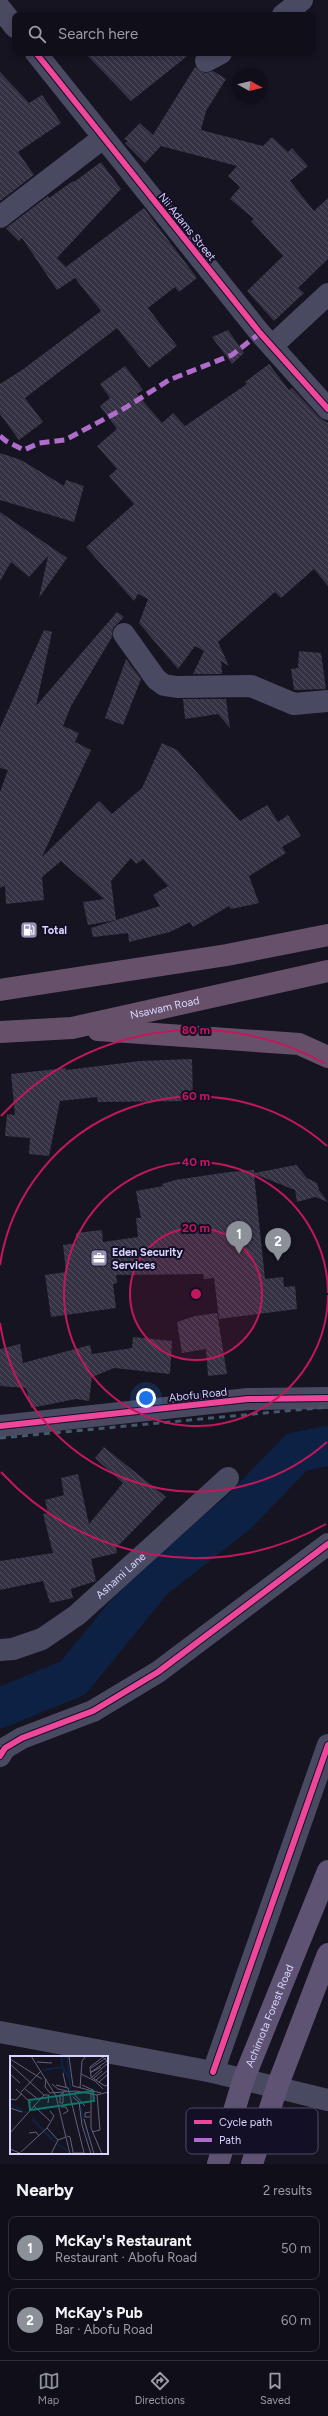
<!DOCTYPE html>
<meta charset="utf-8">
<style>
body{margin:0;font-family:Figtree,sans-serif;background:#1e1d26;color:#f1f3f6}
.compass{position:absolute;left:232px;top:68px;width:36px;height:36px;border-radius:50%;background:#100f19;box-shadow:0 2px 6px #0003;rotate:98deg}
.you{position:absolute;left:146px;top:1398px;width:14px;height:14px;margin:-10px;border:3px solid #fff;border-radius:50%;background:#1a73e8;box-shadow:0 0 0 6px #1a73e833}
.badge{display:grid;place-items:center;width:26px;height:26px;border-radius:50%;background:#8c9099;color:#fff;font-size:13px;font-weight:700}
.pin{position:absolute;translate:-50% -33px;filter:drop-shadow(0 1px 2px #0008)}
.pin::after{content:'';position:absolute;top:21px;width:14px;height:12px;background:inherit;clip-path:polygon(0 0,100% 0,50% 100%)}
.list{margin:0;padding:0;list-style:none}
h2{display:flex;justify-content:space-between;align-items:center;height:52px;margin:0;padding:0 16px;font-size:17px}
h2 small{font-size:13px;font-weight:400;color:#9c9ca2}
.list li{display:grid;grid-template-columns:26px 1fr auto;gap:12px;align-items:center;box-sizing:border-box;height:64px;margin:0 8px 8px;padding:0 8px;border:1px solid #302f38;border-radius:8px}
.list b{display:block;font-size:15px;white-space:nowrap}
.list p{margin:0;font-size:13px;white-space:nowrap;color:#9c9ca2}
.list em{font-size:13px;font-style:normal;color:#9c9ca2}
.icon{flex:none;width:22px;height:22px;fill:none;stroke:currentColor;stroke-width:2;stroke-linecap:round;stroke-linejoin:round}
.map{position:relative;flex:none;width:328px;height:2164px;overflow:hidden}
.search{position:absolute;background:#100f19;box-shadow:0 2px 6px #0003;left:12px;right:12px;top:12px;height:44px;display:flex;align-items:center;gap:10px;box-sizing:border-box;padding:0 14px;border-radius:8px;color:#9c9ca2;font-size:15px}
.sheet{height:196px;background:#100f19}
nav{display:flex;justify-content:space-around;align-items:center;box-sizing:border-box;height:56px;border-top:1px solid #302f38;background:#100f19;font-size:11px;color:#9c9ca2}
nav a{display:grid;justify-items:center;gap:2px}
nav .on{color:#8c9099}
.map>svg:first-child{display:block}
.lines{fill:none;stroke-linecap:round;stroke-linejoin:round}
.river{stroke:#0d2144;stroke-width:40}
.building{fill:url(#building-back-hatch)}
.minor{stroke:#4a4962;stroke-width:22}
.major{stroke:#5e5373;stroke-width:22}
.highway{stroke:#67516a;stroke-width:22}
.rail{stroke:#43596b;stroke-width:3;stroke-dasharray:6 5;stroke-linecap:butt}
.quiet{stroke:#b06ccc;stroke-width:5;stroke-dasharray:10 5;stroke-linecap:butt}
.cycleway-casing{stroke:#130f26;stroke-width:8}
.cycleway{stroke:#ed469a;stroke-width:6}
.ring{fill:none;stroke:#c2185b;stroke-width:2}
.labels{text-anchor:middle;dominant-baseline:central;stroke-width:4;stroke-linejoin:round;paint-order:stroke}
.street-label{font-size:11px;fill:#d9d4ff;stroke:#130f26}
.poi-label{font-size:11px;font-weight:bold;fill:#d9d4ff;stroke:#130f26;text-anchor:start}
.inset-river{fill:none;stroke:#0d2144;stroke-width:2}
.inset-road{fill:none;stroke:#64617a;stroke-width:1}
.view{fill:#0f766e;fill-opacity:0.15;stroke:#0f766e;stroke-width:2}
.inset-edge{fill:none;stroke:#d9d4ff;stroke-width:2}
.key{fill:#130f26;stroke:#4e4a67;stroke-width:1}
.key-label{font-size:11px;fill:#d9d4ff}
.centre{fill:#c2185b;stroke:#130f26;stroke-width:2}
.ring-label{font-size:12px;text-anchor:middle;font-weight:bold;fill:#c2185b;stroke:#130f26;stroke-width:4;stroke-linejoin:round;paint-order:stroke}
</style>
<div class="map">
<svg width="328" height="2164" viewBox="0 0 328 2164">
<defs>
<pattern id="building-back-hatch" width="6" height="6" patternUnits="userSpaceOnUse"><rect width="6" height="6" fill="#343243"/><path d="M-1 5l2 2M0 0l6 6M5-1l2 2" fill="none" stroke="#514f5f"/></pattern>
</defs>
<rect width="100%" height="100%" fill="#161421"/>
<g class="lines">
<!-- river -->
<path class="river" d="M 0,1708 L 73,1678 L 153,1580 L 237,1514 L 297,1452 L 328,1446"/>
</g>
<!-- building -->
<path class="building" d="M 85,53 L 191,53 L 131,101 Z
M 195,67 L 205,73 L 213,71 L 226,79 L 206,111 L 201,130 L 263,146 L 272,137 L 288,152 L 292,148 L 308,166 L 290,181 L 314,211 L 328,198 L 328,259 L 298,288 L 304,293 L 274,321 L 247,291 L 283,256 L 251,221 L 254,219 L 230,199 L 240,187 L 228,176 L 237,166 L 161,146 L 145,163 L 125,143 L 128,141 L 124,139 L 140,123 L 153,135 Z
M 0,72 L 29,103 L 42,95 L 61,123 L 18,152 L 34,175 L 0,201 Z
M 101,162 L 121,189 L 57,258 L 68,269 L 66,267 L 144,208 L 197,278 L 179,292 L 175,287 L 148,308 L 177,346 L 149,368 L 117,328 L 25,398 L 43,422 L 19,440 L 0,414 L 0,384 L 22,370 L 101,311 L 75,278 L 57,290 L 22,238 L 19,241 L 6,228 L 48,196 L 49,198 L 73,181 L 74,182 Z
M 228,330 L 244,353 L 232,364 L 212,337 Z
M 269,364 L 289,390 L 292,388 L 319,417 L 328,423 L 328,586 L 314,569 L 281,598 L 275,592 L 218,642 L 229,666 L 221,661 L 222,674 L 193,674 L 204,651 L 195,646 L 178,669 L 139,623 L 148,599 L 138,594 L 134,601 L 86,547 L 134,504 L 109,476 L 117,469 L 97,446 L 117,429 L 100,406 L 110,398 L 100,384 L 125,366 L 143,390 L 137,394 L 162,423 L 173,413 L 185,426 L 247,384 L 245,382 Z
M 0,453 L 21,460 L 64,486 L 66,480 L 84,486 L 74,522 L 0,500 Z
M 0,512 L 67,558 L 39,598 L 48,556 L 29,577 L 11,562 L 0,581 Z
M 117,612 L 124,617 L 113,628 L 112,637 L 71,706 L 63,726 L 79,733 L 75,742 L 91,750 L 42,857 L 99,801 L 112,814 L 142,788 L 162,743 L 177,750 L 240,821 L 267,805 L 278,822 L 288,815 L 301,836 L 282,847 L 286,853 L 249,876 L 259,903 L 231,909 L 229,906 L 193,927 L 190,922 L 170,932 L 129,942 L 128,933 L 93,937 L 91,928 L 160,906 L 153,895 L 168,886 L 143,859 L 136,864 L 131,858 L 111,881 L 116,920 L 88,925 L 83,902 L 104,899 L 61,861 L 42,877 L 44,900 L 6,904 L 5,886 L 0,888 L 0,792 L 8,770 L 0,768 L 0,728 L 44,630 L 52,632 L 36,706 Z
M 299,651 L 321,653 L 326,689 L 294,690 L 291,669 L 298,668 Z
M 126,659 L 141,679 L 123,725 L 105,718 Z
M 183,699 L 226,699 L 230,728 L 218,714 L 185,719 Z
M 192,1059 L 193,1101 L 98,1102 L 97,1097 L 60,1101 L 49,1156 L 29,1154 L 30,1138 L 5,1136 L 7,1114 L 15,1115 L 11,1074 L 66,1068 L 66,1070 L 140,1061 Z
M 296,1165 L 307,1178 L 317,1183 L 319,1190 L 328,1202 L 315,1197 L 297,1202 L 295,1190 L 254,1174 L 265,1279 L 283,1277 L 284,1287 L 295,1286 L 297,1309 L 219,1319 L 214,1278 L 204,1279 L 203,1274 L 116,1275 L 117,1283 L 113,1284 L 116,1308 L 51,1317 L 45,1275 L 66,1272 L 63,1245 L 77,1243 L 76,1233 L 102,1230 L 103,1242 L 138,1237 L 136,1218 L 141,1218 L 136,1191 L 163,1186 L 162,1184 L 175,1180 L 229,1172 L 254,1170 L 254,1173 Z
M 217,1313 L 227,1374 L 208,1376 L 206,1349 L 182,1353 L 177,1322 L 195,1316 Z
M 133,1337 L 172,1341 L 170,1374 L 114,1368 L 92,1377 L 89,1401 L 76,1399 L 31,1408 L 26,1388 L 0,1386 L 0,1349 L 20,1344 L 23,1363 L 90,1345 L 92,1354 L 132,1348 Z
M 104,1447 L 166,1497 L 116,1548 L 117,1553 L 91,1559 L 96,1581 L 71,1589 L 73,1598 L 50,1603 L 43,1581 L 0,1590 L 0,1561 L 53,1553 L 43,1514 L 48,1513 L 45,1500 L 64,1495 L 61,1478 L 78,1474 L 89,1524 L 123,1483 L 95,1458 Z"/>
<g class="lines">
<!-- minor -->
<g class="minor">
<path d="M 0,8 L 15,27"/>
<path d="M 283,15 L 302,0"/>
<path d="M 36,53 L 260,333 L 328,409"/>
<path d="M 206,61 L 221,53"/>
<path d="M 0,217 L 103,138"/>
<path d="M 272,346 L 328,294"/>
<path d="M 124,634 L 156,679 L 164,685 L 177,687 L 251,686 L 294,704 L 328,701"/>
<path d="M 0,1426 L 248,1399 L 328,1398"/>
<path id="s1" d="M 0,1650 L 13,1649 L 42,1639 L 77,1615 L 228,1478"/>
<path d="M 0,1756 L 5,1748 L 22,1738 L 93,1711 L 158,1672 L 328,1544"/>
<path d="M 0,2032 L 213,2072 L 328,2100"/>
<path d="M 213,2072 L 328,1745"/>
</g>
<!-- major -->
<g class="major">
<path id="s2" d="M 218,2164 L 244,2078 L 328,1871"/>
<path d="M 252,2164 L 277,2087 L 328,1954"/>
</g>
<!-- highway -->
<g class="highway">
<path d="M 0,990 L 227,955 L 328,935"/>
<path d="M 98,1030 L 299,1044 L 328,1057"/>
<path id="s3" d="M 0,1032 L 72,1028 L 328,971"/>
</g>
<!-- rail -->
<path class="rail" d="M 0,1438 L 328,1407"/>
<!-- quiet -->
<path class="quiet" d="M 0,436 L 6,441 L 24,450 L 39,443 L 65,440 L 125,408 L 169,380 L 232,355 L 260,333"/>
<!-- cycleway casing -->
<g class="cycleway-casing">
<path id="cycleway" d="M 36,53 L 260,333 L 328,409
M 0,1426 L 248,1399 L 328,1398
M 0,1756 L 5,1748 L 22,1738 L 93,1711 L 158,1672 L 328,1544
M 213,2072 L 328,1745"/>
</g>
<!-- cycleway -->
<use href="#cycleway" class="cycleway"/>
</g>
<!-- distance rings -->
<circle cx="196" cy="1294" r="66" fill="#c2185b" fill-opacity=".12"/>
<g class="ring">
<circle cx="196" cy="1294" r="66"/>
<path d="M328 1295A132 132 0 1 1 328 1293"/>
<path d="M327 1442A198 198 0 0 1 0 1323M0 1265A198 198 0 0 1 327 1146"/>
<path d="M326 1524A264 264 0 0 1 1 1472M1 1116A264 264 0 0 1 326 1064"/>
</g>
<!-- icons -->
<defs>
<g id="fuel-square" transform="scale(0.9)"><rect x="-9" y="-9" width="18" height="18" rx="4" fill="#9591b1" stroke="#130f26"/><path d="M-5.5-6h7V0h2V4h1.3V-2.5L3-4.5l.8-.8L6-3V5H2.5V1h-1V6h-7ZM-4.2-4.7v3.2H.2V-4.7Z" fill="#fff"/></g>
<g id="office-square" transform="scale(0.9)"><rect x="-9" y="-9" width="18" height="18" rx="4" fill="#9591b1" stroke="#130f26"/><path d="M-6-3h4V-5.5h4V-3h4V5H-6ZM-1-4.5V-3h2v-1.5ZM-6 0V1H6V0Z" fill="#fff"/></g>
</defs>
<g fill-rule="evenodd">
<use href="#fuel-square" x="29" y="930"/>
<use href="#office-square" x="99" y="1258"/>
</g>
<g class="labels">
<!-- street labels -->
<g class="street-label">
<text transform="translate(187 227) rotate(51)">Nii Adams Street</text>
<text stroke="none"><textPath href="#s3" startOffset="167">Nsawam Road</textPath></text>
<text transform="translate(198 1395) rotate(-6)">Abofu Road</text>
<text stroke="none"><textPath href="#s1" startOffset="145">Ashami Lane</textPath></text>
<text stroke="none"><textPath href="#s2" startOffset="157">Achimota Forest Road</textPath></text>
</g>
<!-- poi labels -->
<g class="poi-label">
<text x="42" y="930">Total</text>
<text x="112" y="1252">Eden Security<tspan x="112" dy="13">Services</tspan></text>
</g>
</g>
<!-- overview -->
<g transform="translate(10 2056)">
<rect width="98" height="98" fill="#161421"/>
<path class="inset-river" d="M 52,0 L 52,9 L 59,22M 57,0 L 61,38 L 65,42M 33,14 L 53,11 L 54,17M 69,45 L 79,84M 0,48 L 16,57M 22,63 L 45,86M 47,88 L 58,95"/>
<path class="inset-road" d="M 21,0 L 46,40 L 60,98M 62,0 L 59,1 L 63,30 L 91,37M 0,3 L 32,23M 27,6 L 42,7M 98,6 L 93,1 L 80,11 L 81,21 L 95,30 L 98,29M 0,8 L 34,39M 81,12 L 96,2M 81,16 L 97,5M 53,17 L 56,31M 80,17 L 91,11M 0,18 L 10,27M 71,18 L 85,25 L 93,33M 82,21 L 98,7M 36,23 L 35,31 L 40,37 L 66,35 L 87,39 L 98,36M 83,23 L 92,15M 86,24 L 98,14M 89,26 L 98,18M 42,28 L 48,33 L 57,35M 46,29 L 58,32 L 74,97 L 62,97M 72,29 L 83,34M 70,32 L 72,5 L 76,0M 6,33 L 21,47M 15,33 L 29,44M 81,35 L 81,72 L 92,98M 11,36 L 31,15M 66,36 L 64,38 L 75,50M 34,39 L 39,39 L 38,47M 63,41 L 69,46 L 72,69 L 81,98M 0,43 L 6,44 L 12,37M 50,47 L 53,47 L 53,37M 50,47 L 50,39 L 54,36M 24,50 L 40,65M 51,51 L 56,51 L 58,55 L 53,58M 0,52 L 12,56M 80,61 L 75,61 L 75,57 L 80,56M 74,63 L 84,98M 37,72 L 48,84M 82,76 L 90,74 L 87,39M 0,77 L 34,39M 19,77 L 26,76 L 29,80M 57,80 L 60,81 L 63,96M 0,93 L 12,98M 11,96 L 37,72 L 44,60 L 40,55M 41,98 L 48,84 L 56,81"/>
<path class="view" d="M 83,35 L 84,45 L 20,54 L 19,44 Z"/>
<rect width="98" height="98" class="inset-edge"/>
</g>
<!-- legend -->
<rect x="186" y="2108" width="132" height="46" rx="6" class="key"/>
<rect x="194" y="2120" width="18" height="4" fill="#ed469a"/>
<rect x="194" y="2138" width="18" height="4" fill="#b06ccc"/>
<g class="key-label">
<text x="219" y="2126">Cycle path</text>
<text x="219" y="2144">Path</text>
</g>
<circle cx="196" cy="1294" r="6" class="centre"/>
<g class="ring-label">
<text x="196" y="1034">80 m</text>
<text x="196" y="1100">60 m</text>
<text x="196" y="1166">40 m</text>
<text x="196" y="1232">20 m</text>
</g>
</svg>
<svg class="compass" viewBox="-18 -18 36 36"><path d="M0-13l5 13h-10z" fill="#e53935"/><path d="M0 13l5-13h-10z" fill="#9c9ca2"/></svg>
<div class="you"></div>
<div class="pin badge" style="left:239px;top:1254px">1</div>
<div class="pin badge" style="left:278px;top:1261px">2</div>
<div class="search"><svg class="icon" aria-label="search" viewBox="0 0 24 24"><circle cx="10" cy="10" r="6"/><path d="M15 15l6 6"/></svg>Search here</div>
</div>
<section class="sheet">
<h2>Nearby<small>2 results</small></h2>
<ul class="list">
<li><span class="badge">1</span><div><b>McKay's Restaurant</b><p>Restaurant · Abofu Road</p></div><em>50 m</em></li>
<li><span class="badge">2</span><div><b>McKay's Pub</b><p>Bar · Abofu Road</p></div><em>60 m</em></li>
</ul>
</section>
<nav>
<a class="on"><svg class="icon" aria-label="map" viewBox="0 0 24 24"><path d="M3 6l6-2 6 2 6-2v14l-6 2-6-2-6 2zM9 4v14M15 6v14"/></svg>Map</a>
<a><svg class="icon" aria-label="directions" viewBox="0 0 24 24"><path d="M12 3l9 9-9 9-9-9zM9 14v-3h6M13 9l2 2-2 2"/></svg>Directions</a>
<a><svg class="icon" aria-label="saved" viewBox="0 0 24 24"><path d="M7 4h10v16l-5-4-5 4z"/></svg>Saved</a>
</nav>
